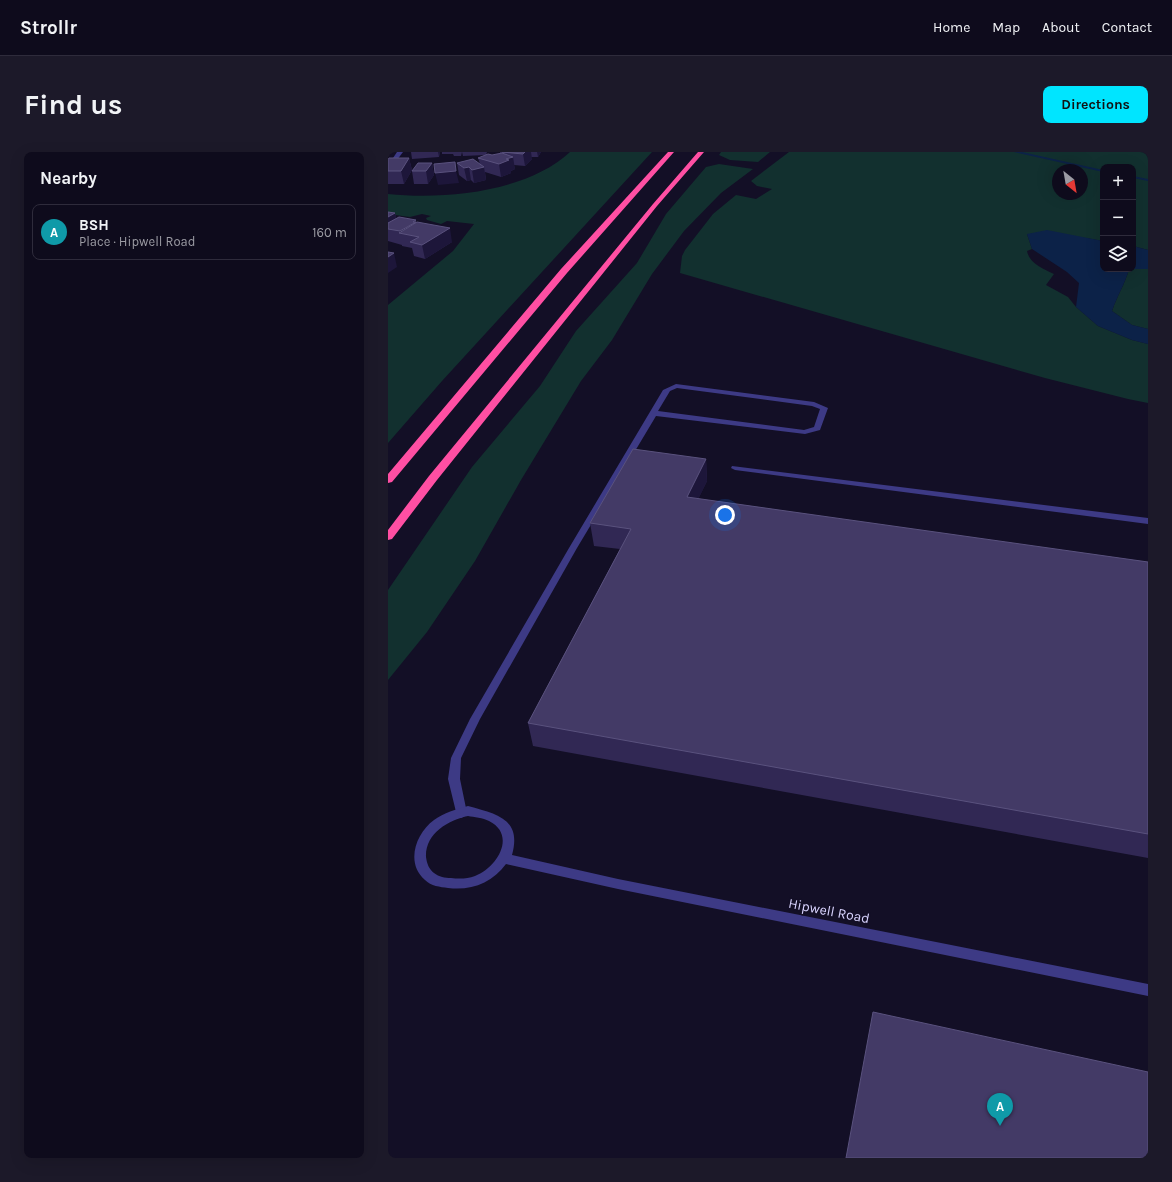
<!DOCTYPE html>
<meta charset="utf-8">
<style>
body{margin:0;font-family:Karla,sans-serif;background:#1c1929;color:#f1f3f6}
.controls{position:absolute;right:12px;top:12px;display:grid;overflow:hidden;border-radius:8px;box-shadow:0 4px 16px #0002}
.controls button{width:36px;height:36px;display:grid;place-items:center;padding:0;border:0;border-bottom:1px solid #2e2b3b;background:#0e0b1c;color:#f1f3f6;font:20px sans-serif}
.compass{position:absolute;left:664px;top:12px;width:36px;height:36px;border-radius:50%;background:#0e0b1c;box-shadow:0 4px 16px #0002;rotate:149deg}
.you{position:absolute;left:337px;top:363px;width:14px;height:14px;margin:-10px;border:3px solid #fff;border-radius:50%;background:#1a73e8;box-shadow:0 0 0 6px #1a73e833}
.badge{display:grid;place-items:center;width:26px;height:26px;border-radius:50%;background:#00e5ff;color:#fff;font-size:13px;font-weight:700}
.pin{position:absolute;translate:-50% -33px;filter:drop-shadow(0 1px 2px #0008)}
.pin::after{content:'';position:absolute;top:21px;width:14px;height:12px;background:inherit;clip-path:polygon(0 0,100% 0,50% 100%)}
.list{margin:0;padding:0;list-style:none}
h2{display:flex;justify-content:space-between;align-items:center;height:52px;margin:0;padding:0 16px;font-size:17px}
h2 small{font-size:13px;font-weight:400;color:#9b9ba3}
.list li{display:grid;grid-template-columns:26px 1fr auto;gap:12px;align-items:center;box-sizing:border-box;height:56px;margin:0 8px 8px;padding:0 8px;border:1px solid #2e2b3b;border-radius:8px}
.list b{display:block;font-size:15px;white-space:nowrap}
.list p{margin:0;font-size:13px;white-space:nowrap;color:#9b9ba3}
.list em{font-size:13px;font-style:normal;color:#9b9ba3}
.icon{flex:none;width:22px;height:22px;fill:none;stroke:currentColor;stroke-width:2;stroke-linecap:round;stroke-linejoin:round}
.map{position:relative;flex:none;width:760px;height:1006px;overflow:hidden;border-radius:8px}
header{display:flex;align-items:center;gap:24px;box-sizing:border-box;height:56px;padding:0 20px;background:#0e0b1c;border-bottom:1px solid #2e2b3b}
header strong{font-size:19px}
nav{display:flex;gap:22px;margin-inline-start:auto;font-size:14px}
.intro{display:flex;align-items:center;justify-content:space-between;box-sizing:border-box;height:96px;padding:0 24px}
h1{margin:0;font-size:28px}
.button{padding:10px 18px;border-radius:8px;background:#00e5ff;color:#111;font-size:14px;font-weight:700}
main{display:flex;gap:24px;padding:0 24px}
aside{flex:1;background:#0e0b1c;border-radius:8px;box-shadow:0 4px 16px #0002}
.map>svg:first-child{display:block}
.green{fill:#12302f;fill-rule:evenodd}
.water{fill:#0c2248}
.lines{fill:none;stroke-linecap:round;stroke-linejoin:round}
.stream{fill:#0c2248;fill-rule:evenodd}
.lane{fill:#3d3a85;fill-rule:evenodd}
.street{fill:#3d3a85;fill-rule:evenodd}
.highway{fill:#ff4fa3;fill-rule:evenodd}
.wall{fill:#312854}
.shaded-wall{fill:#1d163a}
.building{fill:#433a66;stroke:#5a527e}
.labels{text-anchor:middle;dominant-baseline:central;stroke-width:3;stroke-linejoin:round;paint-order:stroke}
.near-street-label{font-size:14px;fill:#d9d4ff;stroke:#130f26}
</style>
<header>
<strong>Strollr</strong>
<nav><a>Home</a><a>Map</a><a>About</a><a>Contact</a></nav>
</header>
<div class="intro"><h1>Find us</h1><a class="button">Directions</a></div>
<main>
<aside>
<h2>Nearby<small></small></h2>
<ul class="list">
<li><span class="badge" style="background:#0f9aa8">A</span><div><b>BSH</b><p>Place · Hipwell Road</p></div><em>160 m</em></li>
</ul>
</aside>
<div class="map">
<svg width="760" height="1006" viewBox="0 0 760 1006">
<rect width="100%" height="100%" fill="#130f26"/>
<!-- green -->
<path class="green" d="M 182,0 L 264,0 L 54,229 L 0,291 L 0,153 L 65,99 L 86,72 L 59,69 L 53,72 L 39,68 L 38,66 L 43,64 L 34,62 L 22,65 L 0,62 L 0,42 C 57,48 139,40 182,0 Z
M 333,0 L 382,0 L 370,10 L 342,8 L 331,3 Z
M 401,0 L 760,0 L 760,98 L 745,94 L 745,15 L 715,15 L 715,89 L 698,86 L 639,82 L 644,97 L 639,99 C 641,111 655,117 666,122 L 658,133 L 680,145 L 688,155 L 710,174 L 744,188 L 760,192 L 760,251 L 740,247 L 657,226 L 292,121 L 294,104 L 297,98 L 325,62 L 348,43 L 368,47 L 384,37 L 369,34 L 363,29 ZM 670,18 L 694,18 L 694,42 L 670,42 Z
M 331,12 L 365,17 L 333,41 L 296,79 L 264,122 L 224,188 L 193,229 L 133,328 L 87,409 L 39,480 L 0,528 L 0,438 L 84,315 L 152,234 L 188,179 L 249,111 L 278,62 L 318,15 Z
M 741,117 L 760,117 L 760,177 L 744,173 L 724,159 C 729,144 737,132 741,117 Z"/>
<!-- water -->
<path class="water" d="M 659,78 L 715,89 L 715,117 L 741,117 C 737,132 729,144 724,159 L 744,173 L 760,177 L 760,192 L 744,188 L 710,174 L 688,155 L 691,131 L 679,120 L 644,97 L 639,82 Z
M 745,94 L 760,98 L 760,117 L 745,117 Z"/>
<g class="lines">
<!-- stream -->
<path class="stream" d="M 626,0 L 634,0 L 715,18 L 715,20 Z
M 745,24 L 760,27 L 760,29 L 745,26 Z"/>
<!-- lane -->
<path class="lane" d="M 288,232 L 426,250 L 440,256 L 432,278 L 417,282 L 268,264 L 189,396 L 92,567 L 73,606 L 72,627 L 79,661 L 77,664 L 73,666 L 69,664 L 60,627 L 63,606 L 82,567 L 181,396 L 275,238 ZM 289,236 L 424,254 L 432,257 L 426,275 L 416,278 L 270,259 L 282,239 Z
M 344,314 L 760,366 L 760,372 L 347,318 L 343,316 Z"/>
<!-- street -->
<path class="street" d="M 9,0 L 15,0 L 9,8 L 0,13 L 0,9 L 5,6 Z
M 80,654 C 109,662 134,667 124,703 L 230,727 L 760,832 L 760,844 L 230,737 L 118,712 C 104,731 83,739 60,736 C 52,735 43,734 37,728 C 17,711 28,681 46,668 C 56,661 68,657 80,654 ZM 80,664 C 86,665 95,666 101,669 C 129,683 109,716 87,724 C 79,727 71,727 63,726 C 57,726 51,725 46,721 C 41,717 39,712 38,705 C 37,682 60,668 80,664 Z"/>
<!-- highway -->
<path class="highway" d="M 280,0 L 286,0 L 179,121 L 4,330 L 0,331 L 0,322 L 173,117 Z
M 310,0 L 316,0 L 269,54 L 49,328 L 4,387 L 0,388 L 0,378 L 41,324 L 265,52 Z"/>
</g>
<!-- wall -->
<path class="wall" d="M 23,0 L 52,0 L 51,5 L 24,7 Z
M 54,0 L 99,0 L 98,3 L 75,4 L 74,0 L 73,4 L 66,4 L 65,2 L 54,2 Z
M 112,0 L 153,0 L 150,5 L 143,5 L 144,7 L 137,14 L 126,13 L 127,17 L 123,19 L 123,21 L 113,25 L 97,20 L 98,28 L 86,31 L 83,28 L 79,29 L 71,23 L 69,11 L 92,12 L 90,6 L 112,2 Z
M 21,6 L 24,18 L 16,32 L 0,32 L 0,7 Z
M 44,11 L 46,23 L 40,32 L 26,32 L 24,19 Z
M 0,60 L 7,61 L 8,66 L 28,71 L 64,90 L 37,107 L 26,104 L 24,96 L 14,94 L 14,93 L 0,89 Z
M 318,307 L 319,329 L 310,347 L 760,410 L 760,706 L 145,594 L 140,571 L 232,397 L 206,394 L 202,371 Z"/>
<!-- shaded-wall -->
<path class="shaded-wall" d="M 50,0 L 52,0 L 51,5 Z
M 137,0 L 143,0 L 144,7 L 137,14 L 135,2 Z
M 149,0 L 153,0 L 150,5 Z
M 125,5 L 127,17 L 123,19 L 123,21 L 113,25 L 111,12 L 118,7 Z
M 21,6 L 24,18 L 16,32 L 13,19 Z
M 44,11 L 46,23 L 40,32 L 38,19 Z
M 81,15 L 83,28 L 79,29 L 76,16 Z
M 96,15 L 98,28 L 86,31 L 84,18 Z
M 68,19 L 71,31 L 50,33 L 47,21 Z
M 7,61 L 10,74 L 0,75 L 0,65 Z
M 28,68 L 31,82 L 12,81 L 12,79 Z
M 62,76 L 64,90 L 37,107 L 34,93 Z
M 6,101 L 9,115 L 0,121 L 0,105 Z
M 318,307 L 319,329 L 300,368 L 299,345 Z"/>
<!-- building -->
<path class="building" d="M 114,0 L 137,0 L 135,2 Z
M 114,1 L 125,5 L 118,7 L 121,8 L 111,12 L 90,6 L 100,2 L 104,3 Z
M 1,6 L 21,6 L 13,19 L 0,19 L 0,7 Z
M 85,7 L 96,15 L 84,18 L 81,15 L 76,16 L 69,11 Z
M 67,10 L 68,19 L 47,21 L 46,12 Z
M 30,11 L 44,11 L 38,19 L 24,19 Z
M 0,60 L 7,61 L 0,65 Z
M 11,65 L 28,68 L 25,70 L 28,70 L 12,79 L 0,77 L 0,71 Z
M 29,70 L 62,76 L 34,93 L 22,90 L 31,85 L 11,81 Z
M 0,100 L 6,101 L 0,105 Z
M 245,297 L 318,307 L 299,345 L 760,410 L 760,682 L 140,571 L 243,377 L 202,371 Z
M 485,860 L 760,920 L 760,1006 L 458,1006 Z"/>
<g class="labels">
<!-- near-street labels -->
<g class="near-street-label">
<text transform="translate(441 759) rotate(11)">Hipwell Road</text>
</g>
</g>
</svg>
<div class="controls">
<button>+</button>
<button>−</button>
<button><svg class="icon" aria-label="layers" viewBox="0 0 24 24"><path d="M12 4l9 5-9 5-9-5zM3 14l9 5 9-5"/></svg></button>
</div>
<svg class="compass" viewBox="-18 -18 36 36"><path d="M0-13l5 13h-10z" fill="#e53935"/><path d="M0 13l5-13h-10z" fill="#9b9ba3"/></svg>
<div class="you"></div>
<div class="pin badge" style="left:612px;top:974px;background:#0f9aa8">A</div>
</div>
</main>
